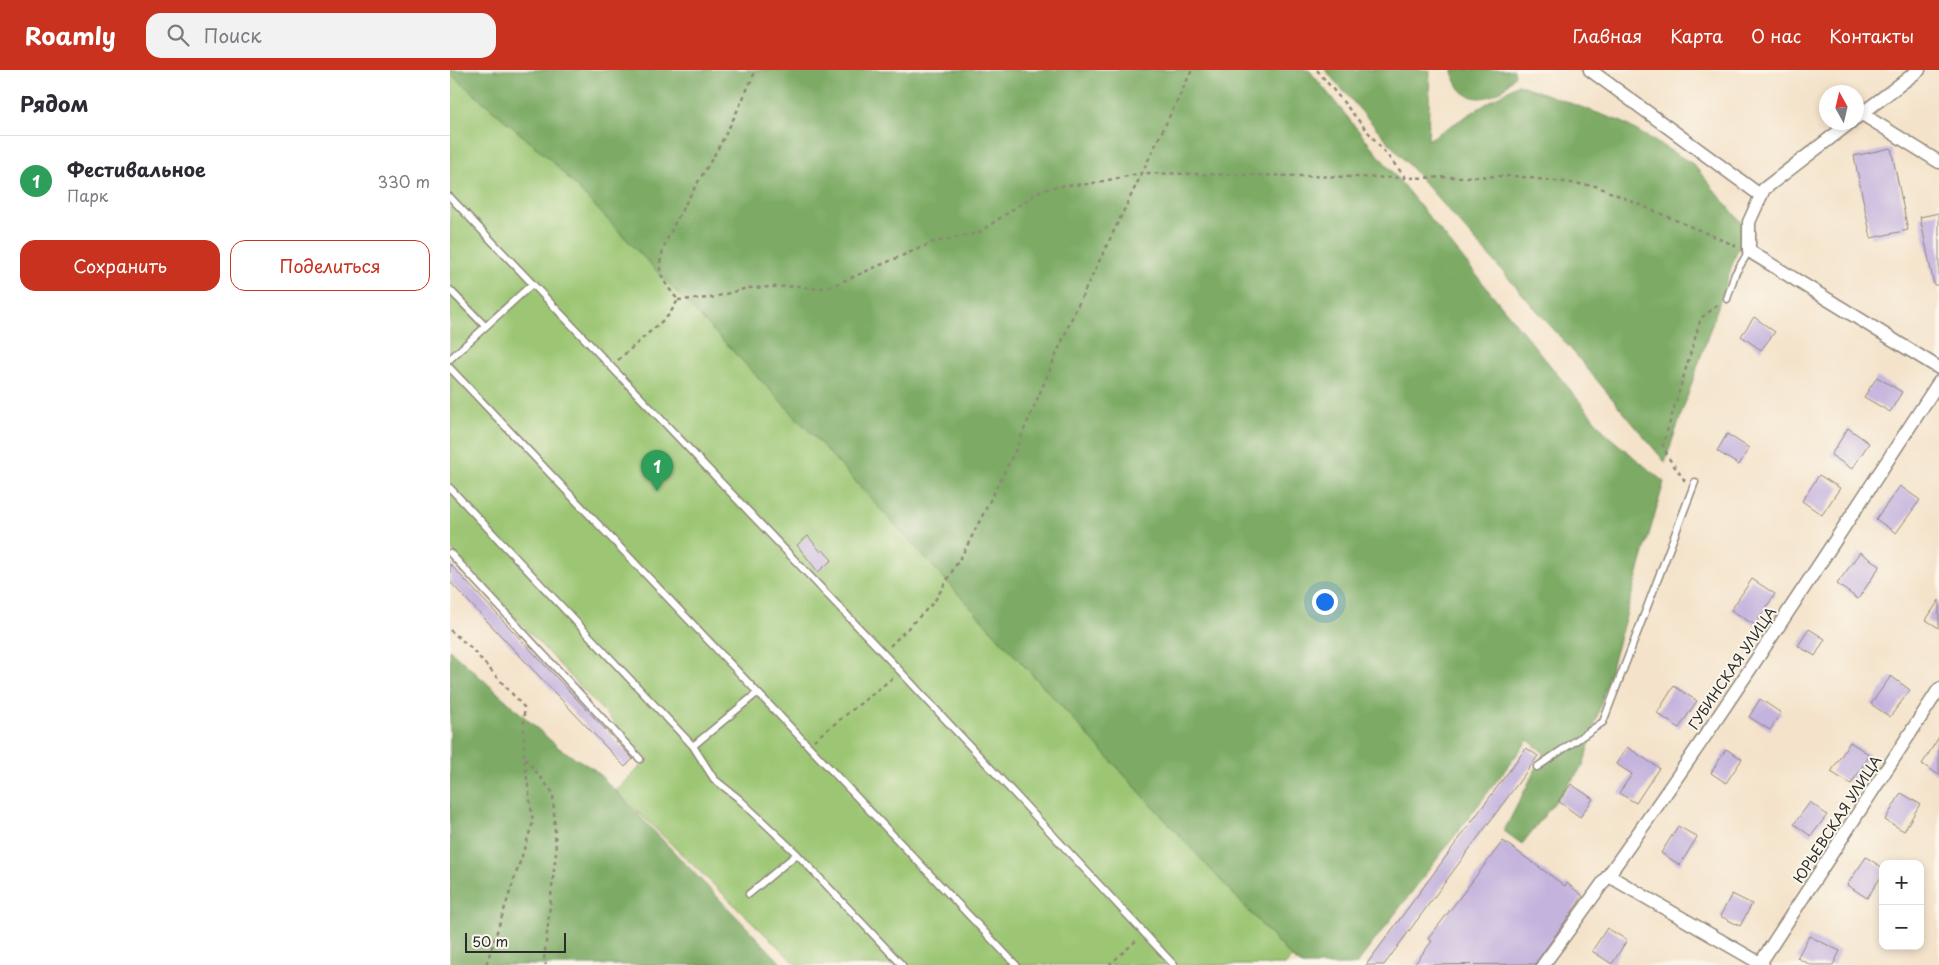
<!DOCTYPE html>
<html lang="ru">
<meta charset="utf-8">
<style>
body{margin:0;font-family:"Playpen Sans",sans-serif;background:#f2f2f3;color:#2b2b33}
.controls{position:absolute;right:15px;bottom:15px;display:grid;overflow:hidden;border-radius:10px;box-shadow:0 2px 8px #0003}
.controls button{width:45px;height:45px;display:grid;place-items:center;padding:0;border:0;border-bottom:1px solid #e1e1e2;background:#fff;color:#2b2b33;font:25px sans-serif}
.compass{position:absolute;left:1369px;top:15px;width:45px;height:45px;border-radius:50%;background:#fff;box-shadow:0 2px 8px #0003;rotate:352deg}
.scale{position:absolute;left:15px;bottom:12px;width:101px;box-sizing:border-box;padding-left:5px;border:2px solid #2b2b2b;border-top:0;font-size:14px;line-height:18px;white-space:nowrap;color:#2b2b2b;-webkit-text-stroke:4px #fbf7ec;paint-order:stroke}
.you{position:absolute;left:874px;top:531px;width:18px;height:18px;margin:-12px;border:4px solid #fff;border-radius:50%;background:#1a73e8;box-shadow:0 0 0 8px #1a73e833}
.badge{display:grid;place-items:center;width:32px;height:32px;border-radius:50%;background:#c8321e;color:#fff;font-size:16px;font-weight:700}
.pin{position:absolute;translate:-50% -41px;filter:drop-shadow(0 1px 2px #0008)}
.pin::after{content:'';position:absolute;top:26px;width:18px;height:15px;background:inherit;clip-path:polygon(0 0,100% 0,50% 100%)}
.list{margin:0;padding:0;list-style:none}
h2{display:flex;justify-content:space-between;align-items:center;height:65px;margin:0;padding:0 20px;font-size:21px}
h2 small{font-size:16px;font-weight:400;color:#7c7c81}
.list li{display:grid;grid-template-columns:32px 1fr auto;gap:15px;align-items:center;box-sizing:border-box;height:90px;padding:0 20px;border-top:1px solid #e1e1e2}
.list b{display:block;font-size:19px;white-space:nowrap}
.list p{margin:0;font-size:16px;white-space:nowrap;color:#7c7c81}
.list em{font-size:16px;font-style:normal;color:#7c7c81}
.actions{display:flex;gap:10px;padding:15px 20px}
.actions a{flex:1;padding:11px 0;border:1px solid #c8321e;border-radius:15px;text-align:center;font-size:18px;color:#c8321e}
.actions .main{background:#c8321e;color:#fff}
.icon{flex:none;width:28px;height:28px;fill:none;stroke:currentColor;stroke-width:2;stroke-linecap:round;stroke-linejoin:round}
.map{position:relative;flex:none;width:1489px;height:895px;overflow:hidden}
header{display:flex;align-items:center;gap:30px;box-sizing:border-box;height:70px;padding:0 25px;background:#c8321e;color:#fff}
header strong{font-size:24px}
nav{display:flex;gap:28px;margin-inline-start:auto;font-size:18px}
.search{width:350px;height:45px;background:#f2f2f3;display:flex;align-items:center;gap:12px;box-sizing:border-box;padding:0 18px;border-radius:15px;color:#7c7c81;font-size:19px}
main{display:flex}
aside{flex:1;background:#fff}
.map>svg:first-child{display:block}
.green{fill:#9cc673;stroke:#64784f}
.forest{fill:#7dab65;stroke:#546b48}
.building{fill:#c4b3dd}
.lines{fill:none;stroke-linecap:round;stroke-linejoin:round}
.service-casing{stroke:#90877a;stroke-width:9}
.minor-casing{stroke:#90877a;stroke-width:15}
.path{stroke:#90877a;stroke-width:2.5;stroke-dasharray:4 4;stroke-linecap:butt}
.service{stroke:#fff;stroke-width:6}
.minor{stroke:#fff;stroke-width:12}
.labels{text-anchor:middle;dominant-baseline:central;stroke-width:4;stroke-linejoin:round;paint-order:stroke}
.street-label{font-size:14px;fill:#2b2b2b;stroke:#fbf7ec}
</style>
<header>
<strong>Roamly</strong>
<div class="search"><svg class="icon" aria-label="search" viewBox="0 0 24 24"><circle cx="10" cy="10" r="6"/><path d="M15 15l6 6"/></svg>Поиск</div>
<nav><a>Главная</a><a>Карта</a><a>О нас</a><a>Контакты</a></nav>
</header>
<main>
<aside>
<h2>Рядом<small></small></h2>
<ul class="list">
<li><span class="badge" style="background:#2e9e5b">1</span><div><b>Фестивальное</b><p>Парк</p></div><em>330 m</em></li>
</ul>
<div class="actions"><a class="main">Сохранить</a><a>Поделиться</a></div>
</aside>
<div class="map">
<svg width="1489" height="895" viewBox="0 0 1489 895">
<rect width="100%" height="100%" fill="#fbf7ec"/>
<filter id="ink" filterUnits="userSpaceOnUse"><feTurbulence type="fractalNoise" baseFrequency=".02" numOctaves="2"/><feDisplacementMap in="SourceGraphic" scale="10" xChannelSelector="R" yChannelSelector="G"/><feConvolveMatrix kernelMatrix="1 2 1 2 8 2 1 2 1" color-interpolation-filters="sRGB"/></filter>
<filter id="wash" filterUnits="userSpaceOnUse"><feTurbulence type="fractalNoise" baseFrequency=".0096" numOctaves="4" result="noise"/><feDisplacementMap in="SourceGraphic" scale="20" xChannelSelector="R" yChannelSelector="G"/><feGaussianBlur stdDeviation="1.12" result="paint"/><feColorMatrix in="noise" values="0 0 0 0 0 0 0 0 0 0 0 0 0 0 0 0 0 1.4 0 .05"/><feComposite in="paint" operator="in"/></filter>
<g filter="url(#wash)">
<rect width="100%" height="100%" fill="#f4e3ca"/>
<!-- green -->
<path class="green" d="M 0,3 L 102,91 L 361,363 L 842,888 L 834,895 L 347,895 L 166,721 L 198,689 L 0,478 Z"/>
<!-- forest -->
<path class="forest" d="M 0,0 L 859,0 L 1157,365 L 1214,412 L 1133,696 L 1072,774 L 1054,761 L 1094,683 L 1078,670 L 906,895 L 852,895 L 842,888 L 361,363 L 102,91 L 0,3 Z
M 875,0 L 980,0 L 978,70 L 1068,14 L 1172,52 L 1243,94 L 1295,157 L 1215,392 L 1120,278 Z
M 1003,0 L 1064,0 L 1065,5 C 1061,10 1057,16 1052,20 C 1029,36 1006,27 1003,0 Z
M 0,580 L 109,678 L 145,700 L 333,895 L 0,895 Z"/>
<g id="blocks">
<!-- building -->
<path class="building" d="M 1441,78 L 1458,160 L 1421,168 L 1404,86 Z
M 1489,143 L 1489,215 L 1484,215 L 1470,147 Z
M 1304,247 L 1325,262 L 1311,280 L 1291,266 Z
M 1427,307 L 1452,322 L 1440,342 L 1414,327 Z
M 1398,358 L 1419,373 L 1402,399 L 1381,385 Z
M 1277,364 L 1299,378 L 1289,395 L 1267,381 Z
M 1369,405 L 1390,418 L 1372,445 L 1352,431 Z
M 1450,416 L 1470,430 L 1446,463 L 1426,449 Z
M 358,466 L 371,482 L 373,480 L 382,490 L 368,502 L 347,475 Z
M 1410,482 L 1430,496 L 1408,529 L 1387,514 Z
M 0,494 L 183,689 L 175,697 L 0,512 Z
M 1302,509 L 1325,524 L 1305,555 L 1281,540 Z
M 1489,530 L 1489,558 L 1476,550 Z
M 1359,559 L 1375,569 L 1365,586 L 1348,576 Z
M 1441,606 L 1460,620 L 1440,647 L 1421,634 Z
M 1224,616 L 1247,631 L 1229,658 L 1207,643 Z
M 1310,629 L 1331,643 L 1320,660 L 1299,647 Z
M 1489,667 L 1489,705 L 1472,694 Z
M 1400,672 L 1420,685 L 1401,714 L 1381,702 Z
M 1177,677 L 1209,698 L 1186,733 L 1169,723 L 1182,704 L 1166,694 Z
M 1076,678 L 1088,686 L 934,895 L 916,895 Z
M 1276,679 L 1292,689 L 1276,713 L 1261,703 Z
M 1121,714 L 1143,729 L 1130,747 L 1108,731 Z
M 1451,723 L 1470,734 L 1454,761 L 1435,750 Z
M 1360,732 L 1377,745 L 1361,766 L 1344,754 Z
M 1228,756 L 1247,767 L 1230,795 L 1211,783 Z
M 1053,771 L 1115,816 L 1117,813 L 1133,826 L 1085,894 L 964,895 L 982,871 L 978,869 Z
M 1416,787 L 1433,798 L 1433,804 L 1417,828 L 1397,815 Z
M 1282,824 L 1302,834 L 1290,856 L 1270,846 Z
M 1157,858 L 1177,870 L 1162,894 L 1142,881 Z
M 1359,866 L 1390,881 L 1383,895 L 1361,895 L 1347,888 Z"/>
</g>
</g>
<g filter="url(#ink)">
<use href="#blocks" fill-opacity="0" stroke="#90877a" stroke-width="1"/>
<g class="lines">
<!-- service casing -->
<g class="service-casing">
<path id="service" d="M 0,127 L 451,602 L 724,895
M 0,220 L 35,256
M 1277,229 L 1285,204 L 1299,181
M 0,289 L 81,215
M 0,298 L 566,895
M 0,418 L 243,676 L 264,709 L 288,728 L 347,784 L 452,895
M 0,483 L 190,689
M 243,676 L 307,623
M 1087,697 L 1153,652 L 1245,412
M 299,824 L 347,784"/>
</g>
<!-- minor casing -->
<g class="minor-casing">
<path id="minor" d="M 1140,0 L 1310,125
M 1412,44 L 1489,92
M 1406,48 L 1469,0
M 1401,52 L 1314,119 L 1299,152 L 1299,181 L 1489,298
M 1159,806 L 1313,895
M 1093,895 C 1233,707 1360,508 1489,312
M 1309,895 L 1489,619"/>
</g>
<!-- path -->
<path class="path" d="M 867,0 L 956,108 L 1064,106 L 1146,116 L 1286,176
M 228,230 L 261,228 L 297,218 L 349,216 L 368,219 L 384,215 L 484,172 L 528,163 L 590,121 L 608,116 L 639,114 L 692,103 L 742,0
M 168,290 L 219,245 L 228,230 C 221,221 210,209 210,197 C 209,169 257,100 271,73 C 284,49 295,24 306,0
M 1235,411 L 1218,387 L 1213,375 L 1251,248 L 1269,234
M 0,560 L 20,577 L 74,637 L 74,687 L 83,752 L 36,895
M 440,576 L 484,532 L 516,478 L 565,381 L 624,243 L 692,103 L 956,108
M 364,670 L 444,607
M 75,688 L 103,723 L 106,782 L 94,890 L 96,895
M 659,895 L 687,870"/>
<!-- service -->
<use href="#service" class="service"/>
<!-- minor -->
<use href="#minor" class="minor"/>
</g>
</g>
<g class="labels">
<!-- street labels -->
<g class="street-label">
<text transform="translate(1282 598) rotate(-56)">ГУБИНСКАЯ УЛИЦА</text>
<text transform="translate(1387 749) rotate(-57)">ЮРЬЕВСКАЯ УЛИЦА</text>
</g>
</g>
</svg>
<div class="controls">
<button>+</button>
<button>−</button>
</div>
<svg class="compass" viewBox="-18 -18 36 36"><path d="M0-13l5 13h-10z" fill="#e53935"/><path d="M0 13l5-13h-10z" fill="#7c7c81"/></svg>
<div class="scale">50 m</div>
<div class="you"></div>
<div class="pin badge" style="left:207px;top:421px;background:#2e9e5b">1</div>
</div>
</main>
